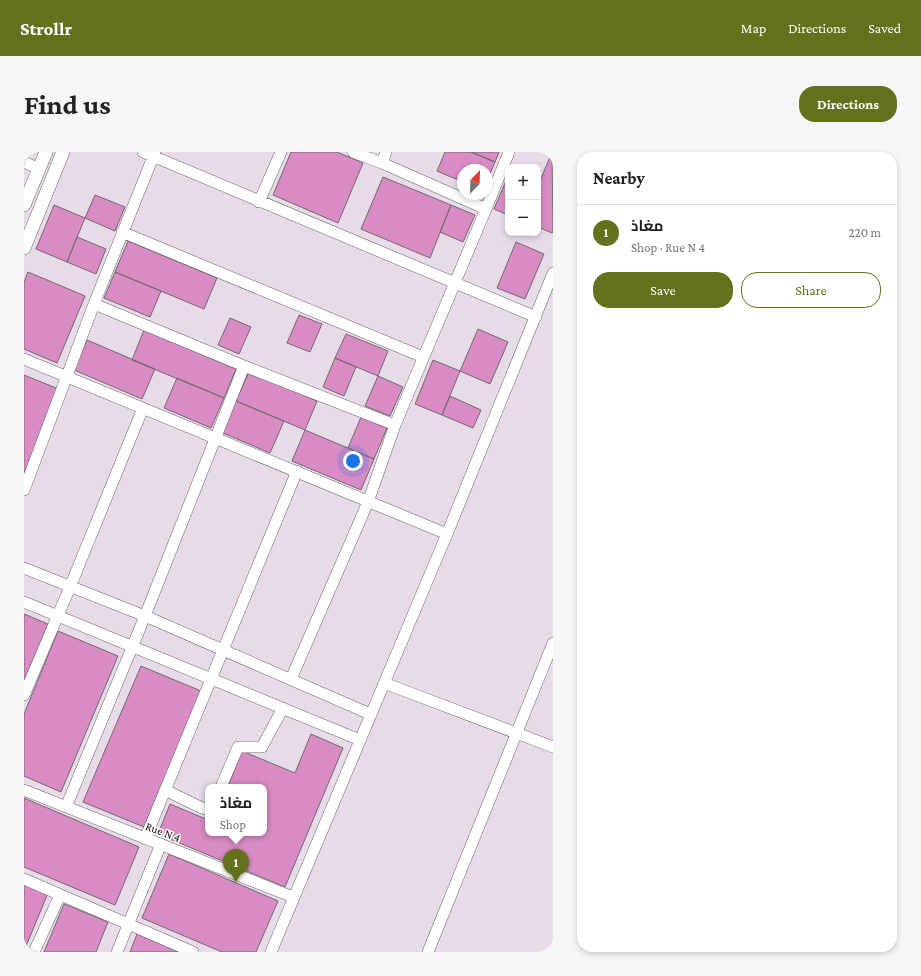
<!DOCTYPE html>
<meta charset="utf-8">
<style>
body{margin:0;font-family:"Crimson Pro",Cairo,serif;background:#f6f6f6;color:#202124}
.controls{position:absolute;right:12px;top:12px;display:grid;overflow:hidden;border-radius:8px;box-shadow:0 2px 6px #0003}
.controls button{width:36px;height:36px;display:grid;place-items:center;padding:0;border:0;border-bottom:1px solid #e0e0e0;background:#fff;color:#202124;font:20px sans-serif}
.compass{position:absolute;left:433px;top:12px;width:36px;height:36px;border-radius:50%;background:#fff;box-shadow:0 2px 6px #0003;rotate:23deg}
.you{position:absolute;left:329px;top:309px;width:14px;height:14px;margin:-10px;border:3px solid #fff;border-radius:50%;background:#1a73e8;box-shadow:0 0 0 6px #1a73e833}
.badge{display:grid;place-items:center;width:26px;height:26px;border-radius:50%;background:#65711c;color:#fff;font-size:13px;font-weight:700}
.pin{position:absolute;translate:-50% -33px;filter:drop-shadow(0 1px 2px #0008)}
.pin::after{content:'';position:absolute;top:21px;width:14px;height:12px;background:inherit;clip-path:polygon(0 0,100% 0,50% 100%)}
.popup{position:absolute;left:181px;top:632px;width:62px;height:52px;box-sizing:border-box;display:grid;place-content:center;border-radius:8px;background:#fff;filter:drop-shadow(0 1px 3px #0005);font-size:13px;white-space:nowrap;color:#757577}
.popup b{font-size:15px;color:#202124}
.popup::after{content:'';position:absolute;left:50%;top:100%;margin-left:-8px;border:8px solid transparent;border-top-color:#fff}
.list{margin:0;padding:0;list-style:none}
h2{display:flex;justify-content:space-between;align-items:center;height:52px;margin:0;padding:0 16px;font-size:17px}
h2 small{font-size:13px;font-weight:400;color:#757577}
.list li{display:grid;grid-template-columns:26px 1fr auto;gap:12px;align-items:center;box-sizing:border-box;height:56px;padding:0 16px;border-top:1px solid #e0e0e0}
.list b{display:block;font-size:15px;white-space:nowrap}
.list p{margin:0;font-size:13px;white-space:nowrap;color:#757577}
.list em{font-size:13px;font-style:normal;color:#757577}
.actions{display:flex;gap:8px;padding:12px 16px}
.actions a{flex:1;padding:9px 0;border:1px solid #65711c;border-radius:16px;text-align:center;font-size:14px;color:#65711c}
.actions .main{background:#65711c;color:#fff}
.map{position:relative;flex:none;width:529px;height:800px;overflow:hidden;border-radius:16px}
header{display:flex;align-items:center;gap:24px;box-sizing:border-box;height:56px;padding:0 20px;background:#65711c;color:#fff}
header strong{font-size:19px}
nav{display:flex;gap:22px;margin-inline-start:auto;font-size:14px}
.intro{display:flex;align-items:center;justify-content:space-between;box-sizing:border-box;height:96px;padding:0 24px}
h1{margin:0;font-size:28px}
.button{padding:10px 18px;border-radius:16px;background:#65711c;color:#fff;font-size:14px;font-weight:700}
main{display:flex;gap:24px;padding:0 24px}
aside{flex:1;background:#fff;border-radius:16px;box-shadow:0 2px 6px #0003}
.map>svg:first-child{display:block}
.building{fill:#d88cc3;stroke:#72676e}
.lines{fill:none;stroke-linecap:round;stroke-linejoin:round}
.minor-casing{stroke:#6c636c;stroke-width:12}
.tertiary-casing{stroke:#6c636c;stroke-width:14}
.minor{stroke:#fff;stroke-width:11}
.tertiary{stroke:#fff;stroke-width:13}
.labels{text-anchor:middle;dominant-baseline:central;stroke-width:3;stroke-linejoin:round;paint-order:stroke}
.street-label{font-size:12px;fill:#131013;stroke:#fff}
</style>
<header>
<strong>Strollr</strong>
<nav><a>Map</a><a>Directions</a><a>Saved</a></nav>
</header>
<div class="intro"><h1>Find us</h1><a class="button">Directions</a></div>
<main>
<div class="map">
<svg width="529" height="800" viewBox="0 0 529 800">
<rect width="100%" height="100%" fill="#e6dbe6"/>
<!-- building -->
<path class="building" d="M 267,0 L 313,0 L 339,11 L 314,71 L 249,43 Z
M 421,0 L 447,0 L 471,10 L 463,29 L 463,18 L 439,18 L 439,30 L 413,19 Z
M 447,0 L 475,0 L 471,10 Z
M 528,0 L 529,79 L 528,81 L 514,75 L 514,34 Z
M 484,24 L 484,63 L 470,57 Z
M 359,25 L 427,53 L 406,106 L 337,77 Z
M 71,43 L 101,55 L 91,79 L 61,66 Z
M 30,53 L 61,66 L 43,110 L 12,97 Z
M 427,53 L 451,63 L 439,90 L 416,80 Z
M 53,85 L 82,97 L 72,122 L 43,110 Z
M 104,89 L 193,126 L 180,157 L 91,120 Z
M 492,90 L 520,102 L 501,147 L 473,136 Z
M 4,120 L 61,144 L 33,211 L 0,197 L 0,130 Z
M 91,120 L 137,139 L 126,165 L 80,146 Z
M 275,163 L 298,172 L 286,200 L 263,191 Z
M 206,166 L 227,175 L 215,202 L 194,193 Z
M 454,177 L 484,190 L 466,232 L 436,219 Z
M 120,178 L 212,217 L 200,246 L 108,208 Z
M 322,182 L 364,199 L 354,224 L 311,206 Z
M 63,188 L 131,217 L 118,247 L 50,218 Z
M 311,206 L 332,215 L 320,244 L 299,235 Z
M 409,208 L 436,219 L 418,263 L 391,252 Z
M 225,220 L 293,249 L 281,278 L 212,249 Z
M 0,223 L 37,238 L 0,328 Z
M 354,224 L 379,235 L 366,264 L 341,254 Z
M 153,226 L 200,246 L 187,276 L 140,256 Z
M 426,244 L 457,258 L 449,276 L 418,263 Z
M 212,249 L 260,269 L 246,301 L 199,281 Z
M 337,265 L 363,276 L 350,307 L 324,296 Z
M 281,278 L 350,307 L 337,338 L 268,309 Z
M 0,462 L 24,472 L 0,529 Z
M 34,479 L 94,504 L 37,640 L 0,624 L 0,562 Z
M 117,514 L 177,539 L 120,675 L 59,650 Z
M 287,582 L 319,596 L 261,735 L 134,682 L 146,652 L 184,668 L 184,681 L 240,681 L 240,635 L 204,635 L 218,599 L 271,621 Z
M 0,646 L 115,695 L 91,753 L 0,715 Z
M 145,702 L 254,749 L 232,800 L 198,800 L 118,766 Z
M 0,731 L 24,741 L 0,799 Z
M 40,752 L 84,770 L 72,800 L 20,800 Z
M 113,782 L 155,800 L 106,800 Z"/>
<g class="lines">
<!-- minor casing -->
<g class="minor-casing">
<path id="minor" d="M 119,0 L 512,165
M 329,0 L 358,11 L 362,0
M 0,10 L 15,17
M 358,11 L 462,57 L 485,0
M 235,50 L 257,0
M 98,80 L 399,205
M 70,152 L 220,214 L 371,273
M 0,207 L 423,382
M 0,338 L 70,152 L 131,0
M 0,416 L 121,464 L 346,562
M 0,450 L 336,588
M 267,527 L 344,350 L 371,273 L 462,57
M 360,531 L 529,595
M 0,543 L 46,435 L 119,256
M 197,635 L 214,595 L 238,595 L 259,556
M 0,638 L 269,745
M 141,638 L 178,656 L 184,657
M 42,655 L 121,464 L 220,214
M 121,687 L 273,319
M 0,727 L 169,800
M 10,800 L 36,743
M 93,800 L 137,692
M 247,800 L 423,382 L 529,121
M 404,800 L 529,491"/>
</g>
<!-- tertiary casing -->
<g class="tertiary-casing">
<path id="tertiary" d="M 0,53 L 22,0
M 0,96 L 39,0"/>
</g>
<!-- minor -->
<use href="#minor" class="minor"/>
<!-- tertiary -->
<use href="#tertiary" class="tertiary"/>
</g>
<g class="labels">
<!-- street labels -->
<g class="street-label">
<text transform="translate(139 680) rotate(21)">Rue N 4</text>
</g>
</g>
</svg>
<div class="controls">
<button>+</button>
<button>−</button>
</div>
<svg class="compass" viewBox="-18 -18 36 36"><path d="M0-13l5 13h-10z" fill="#e53935"/><path d="M0 13l5-13h-10z" fill="#757577"/></svg>
<div class="you"></div>
<div class="pin badge" style="left:212px;top:730px">1</div>
<div class="popup"><b>مغاذ</b>Shop</div>
</div>
<aside>
<h2>Nearby<small></small></h2>
<ul class="list">
<li><span class="badge">1</span><div><b>مغاذ</b><p>Shop · Rue N 4</p></div><em>220 m</em></li>
</ul>
<div class="actions"><a class="main">Save</a><a>Share</a></div>
</aside>
</main>
